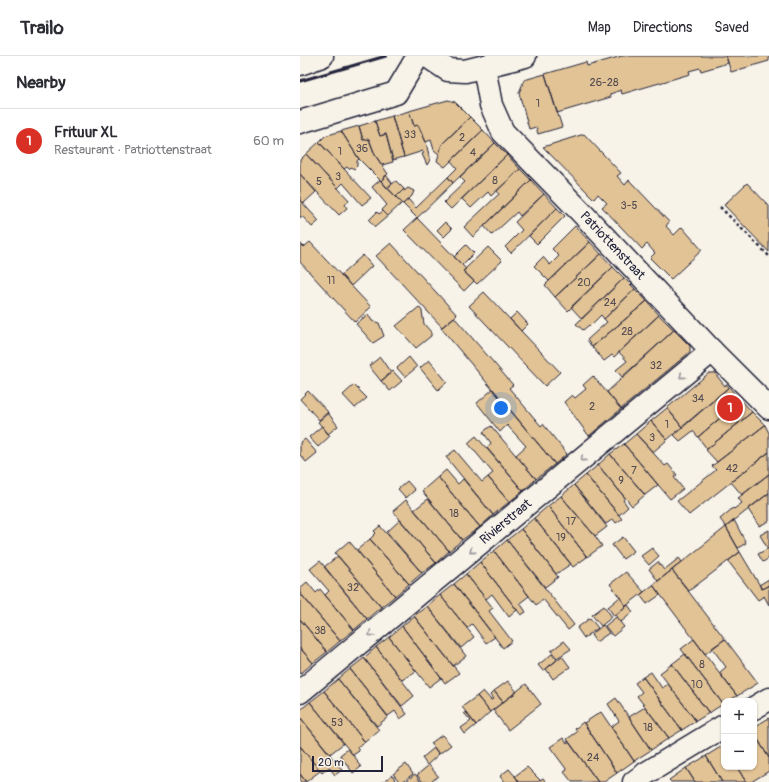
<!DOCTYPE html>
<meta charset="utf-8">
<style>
body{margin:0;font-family:Pangolin,sans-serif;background:#f7f7f7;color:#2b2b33}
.controls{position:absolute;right:12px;bottom:12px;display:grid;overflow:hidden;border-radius:8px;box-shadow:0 1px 3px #0004}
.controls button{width:36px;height:36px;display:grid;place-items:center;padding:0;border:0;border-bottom:1px solid #e1e1e2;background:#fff;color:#2b2b33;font:20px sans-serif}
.scale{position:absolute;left:12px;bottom:10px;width:71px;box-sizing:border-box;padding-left:4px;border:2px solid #22223b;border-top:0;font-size:11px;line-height:14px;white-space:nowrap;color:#22223b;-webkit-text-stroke:3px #f7f3e8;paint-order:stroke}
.you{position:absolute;left:201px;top:352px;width:14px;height:14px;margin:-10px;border:3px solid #fff;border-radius:50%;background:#1a73e8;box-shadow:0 0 0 6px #1a73e833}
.badge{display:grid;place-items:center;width:26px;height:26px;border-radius:50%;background:#d93025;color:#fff;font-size:13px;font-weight:700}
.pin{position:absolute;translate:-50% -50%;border:2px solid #fff;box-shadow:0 1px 4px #0006}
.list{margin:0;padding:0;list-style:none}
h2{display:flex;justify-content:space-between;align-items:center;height:52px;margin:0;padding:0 16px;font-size:17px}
h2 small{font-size:13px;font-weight:400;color:#7c7c81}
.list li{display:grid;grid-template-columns:26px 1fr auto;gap:12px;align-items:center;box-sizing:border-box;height:64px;padding:0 16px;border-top:1px solid #e1e1e2}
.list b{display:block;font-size:15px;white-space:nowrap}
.list p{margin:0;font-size:13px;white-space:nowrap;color:#7c7c81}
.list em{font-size:13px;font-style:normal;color:#7c7c81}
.map{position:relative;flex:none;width:469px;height:726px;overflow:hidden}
header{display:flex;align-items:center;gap:24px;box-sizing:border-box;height:56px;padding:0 20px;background:#fff;border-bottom:1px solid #e1e1e2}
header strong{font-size:19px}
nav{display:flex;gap:22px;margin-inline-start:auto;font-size:14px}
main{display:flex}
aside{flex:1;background:#fff}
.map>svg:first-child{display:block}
.building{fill:#e2c395;stroke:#22223b}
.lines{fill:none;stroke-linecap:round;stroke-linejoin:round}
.street-casing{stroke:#22223b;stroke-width:25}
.secondary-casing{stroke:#22223b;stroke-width:25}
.path{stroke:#22223b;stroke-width:2.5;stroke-dasharray:3 3;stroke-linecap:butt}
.street{stroke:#f7f3e8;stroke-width:22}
.secondary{stroke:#f7f3e8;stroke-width:22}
.rail{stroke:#22223b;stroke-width:3}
.oneway{stroke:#97959a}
.labels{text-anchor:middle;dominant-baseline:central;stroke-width:3;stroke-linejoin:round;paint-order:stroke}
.number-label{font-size:11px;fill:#524a52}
.street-label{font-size:13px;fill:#22223b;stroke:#f7f3e8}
</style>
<header>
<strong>Trailo</strong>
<nav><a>Map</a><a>Directions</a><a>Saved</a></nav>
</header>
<main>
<aside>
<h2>Nearby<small></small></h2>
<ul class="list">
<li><span class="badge">1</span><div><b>Frituur XL</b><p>Restaurant · Patriottenstraat</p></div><em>60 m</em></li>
</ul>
</aside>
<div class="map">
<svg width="469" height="726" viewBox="0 0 469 726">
<rect width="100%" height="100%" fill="#f7f3e8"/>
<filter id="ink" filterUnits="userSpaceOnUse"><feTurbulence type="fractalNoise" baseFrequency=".025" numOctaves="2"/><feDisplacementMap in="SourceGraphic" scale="8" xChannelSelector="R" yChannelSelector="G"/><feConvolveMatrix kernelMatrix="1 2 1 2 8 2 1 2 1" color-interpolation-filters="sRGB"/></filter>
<g filter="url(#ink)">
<!-- building -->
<path class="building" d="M 322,0 L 426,0 L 428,7 L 401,15 L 400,12 L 389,15 L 390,18 L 322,38 L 321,34 L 310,38 L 311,41 L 257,57 L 245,18 L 286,6 L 287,10 Z
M 426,0 L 469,0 L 469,5 L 431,16 Z
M 245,18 L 262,71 L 238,78 L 236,71 L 229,73 L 219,37 L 224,24 Z
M 148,44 L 155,46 L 170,61 L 142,88 L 139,98 L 134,94 L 131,84 L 126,86 L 118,69 L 114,70 L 109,55 Z
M 109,55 L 114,70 L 118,69 L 126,86 L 130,104 L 127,109 L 122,98 L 124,97 L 123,95 L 104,101 L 92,60 Z
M 92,60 L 104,101 L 93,104 L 86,78 L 80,80 L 75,65 Z
M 170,61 L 183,74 L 145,111 L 137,105 L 142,88 Z
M 75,65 L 80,80 L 86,78 L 93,106 L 82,109 L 75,99 L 69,83 L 63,84 L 59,70 Z
M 59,70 L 63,84 L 69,83 L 75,99 L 88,118 L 81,125 L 59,103 L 41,75 Z
M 183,74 L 195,87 L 153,127 L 148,121 L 157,112 L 151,105 Z
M 41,75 L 59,103 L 57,105 L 57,110 L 54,113 L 51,111 L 49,113 L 47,111 L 44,113 L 19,86 L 25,80 Z
M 284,78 L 321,117 L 317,120 L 325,129 L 329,124 L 369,166 L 366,170 L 374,179 L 382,171 L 402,194 L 371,223 L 350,202 L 355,197 L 347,188 L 342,193 L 302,151 L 307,147 L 298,138 L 294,143 L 243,91 Z
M 19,86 L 71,142 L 62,149 L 43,127 L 38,132 L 6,98 Z
M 195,87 L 207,99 L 151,153 L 144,146 L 165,126 L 160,121 Z
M 6,98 L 49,144 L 45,149 L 47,152 L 39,159 L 0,118 L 0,104 Z
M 207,99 L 220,113 L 191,140 L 188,136 L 171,152 L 162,143 Z
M 220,113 L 231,124 L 173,181 L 164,171 L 199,138 L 197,135 Z
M 0,118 L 16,136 L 4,147 L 0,144 Z
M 86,119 L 92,127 L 87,132 L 81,125 Z
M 148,121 L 153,127 L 117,162 L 103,148 L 108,143 L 116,152 Z
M 80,124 L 102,147 L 88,160 L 82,154 L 87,149 L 72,131 Z
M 231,124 L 244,138 L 220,160 L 217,156 L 192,179 L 184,170 Z
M 96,125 L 104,133 L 96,141 L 87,132 Z
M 447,127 L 469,150 L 469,196 L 424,149 Z
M 108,132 L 114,135 L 112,140 L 103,148 L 96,141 L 104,133 L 104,135 Z
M 244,138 L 257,152 L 211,197 L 205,191 L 222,174 L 215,166 Z
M 0,144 L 19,165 L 12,171 L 2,160 L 0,162 Z
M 257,152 L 265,160 L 237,188 L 229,180 Z
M 83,155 L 88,160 L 75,171 L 69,164 L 77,156 L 79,158 Z
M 117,162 L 166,213 L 163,215 L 174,225 L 164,235 L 104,174 Z
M 145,166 L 152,173 L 144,181 L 137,174 Z
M 275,170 L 290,186 L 249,225 L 234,210 L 243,201 L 250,209 L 259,200 L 252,193 Z
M 10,186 L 71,251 L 55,266 L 0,206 L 0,187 L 4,191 Z
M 290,186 L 301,198 L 255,241 L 245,229 Z
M 91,187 L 157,259 L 142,271 L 76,200 Z
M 166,189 L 174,197 L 162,209 L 154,201 Z
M 188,191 L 202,205 L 177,228 L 163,215 Z
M 301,198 L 313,211 L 268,255 L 255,241 Z
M 63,199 L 72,210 L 51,230 L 41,219 Z
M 313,211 L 324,222 L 282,263 L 271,251 Z
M 324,222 L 335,233 L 304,263 L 301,259 L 290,270 L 289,269 L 283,274 L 276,268 Z
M 335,233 L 347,245 L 292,291 L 287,284 L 307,266 L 304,263 Z
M 184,236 L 260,316 L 245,330 L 169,250 Z
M 347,245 L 359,259 L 314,301 L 312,299 L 304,305 L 292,291 Z
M 119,251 L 122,255 L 124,268 L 131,276 L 131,280 L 116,292 L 96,270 Z
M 217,256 L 228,268 L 221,275 L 210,263 Z
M 68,258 L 72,265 L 79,267 L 84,280 L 73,287 L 56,268 Z
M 359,259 L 374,274 L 322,321 L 316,314 L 327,305 L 319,296 Z
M 154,261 L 213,329 L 209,332 L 241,370 L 243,368 L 267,398 L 255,408 L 141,272 Z
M 374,274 L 390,290 L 390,296 L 321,353 L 307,336 Z
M 80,301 L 91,317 L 81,325 L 69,310 Z
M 109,301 L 117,311 L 105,321 L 97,312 Z
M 129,304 L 147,326 L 138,334 L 120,312 Z
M 93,315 L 102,325 L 90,335 L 81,325 Z
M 409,317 L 416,317 L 417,318 L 416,319 L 425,330 L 426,328 L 429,331 L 382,371 L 367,352 Z
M 293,320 L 321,353 L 289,380 L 264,346 L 272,339 L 275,342 L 286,333 L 283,329 Z
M 54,329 L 67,342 L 55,352 L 43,339 Z
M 429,331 L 440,344 L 441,344 L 398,381 L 393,375 L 380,385 L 374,379 Z
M 193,333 L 255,408 L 236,423 L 216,399 L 226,390 L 207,369 L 200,376 L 177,347 Z
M 8,335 L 28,356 L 19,364 L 0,343 Z
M 441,344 L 452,356 L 407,393 L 398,381 Z
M 367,352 L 382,371 L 367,384 L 351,365 Z
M 452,356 L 465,369 L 417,406 L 406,394 Z
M 28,357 L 38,370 L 28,378 L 18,366 Z
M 351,365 L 367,384 L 353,396 L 336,378 Z
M 465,369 L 469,377 L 469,396 L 389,459 L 377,445 L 416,414 L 412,410 Z
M 22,370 L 30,380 L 18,391 L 9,381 Z
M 191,370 L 236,423 L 223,435 L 187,392 L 191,387 L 183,376 Z
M 336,378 L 365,410 L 368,408 L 377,419 L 374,421 L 383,433 L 370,443 L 324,388 Z
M 176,380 L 223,435 L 209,446 L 188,421 L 193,417 L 168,387 Z
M 5,383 L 17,397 L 6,406 L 0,399 L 0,387 Z
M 324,388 L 358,429 L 345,439 L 310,398 Z
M 155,394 L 182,426 L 188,421 L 209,446 L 193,459 L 146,401 Z
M 469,396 L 469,418 L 442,439 L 431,426 Z
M 310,398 L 345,439 L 332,450 L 298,409 Z
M 298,409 L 325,442 L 323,444 L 328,451 L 319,459 L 286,419 Z
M 146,414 L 158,428 L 163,423 L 193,459 L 180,471 L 138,421 Z
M 469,418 L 469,437 L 426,471 L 420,463 L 433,452 L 434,453 L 442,447 L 438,442 Z
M 286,419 L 322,463 L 316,467 L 313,463 L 306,468 L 274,429 Z
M 138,421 L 180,471 L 162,484 L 122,435 Z
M 107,425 L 115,434 L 106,442 L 98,433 Z
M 274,429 L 307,471 L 295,480 L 261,440 Z
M 469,437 L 469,465 L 459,470 L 448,453 Z
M 261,440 L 295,480 L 302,490 L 287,501 L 248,450 Z
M 128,443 L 162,484 L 149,495 L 114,454 Z
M 106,444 L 149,495 L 136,507 L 93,455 Z
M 248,450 L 287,501 L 273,511 L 234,462 Z
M 234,462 L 271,508 L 256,518 L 221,473 Z
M 100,464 L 136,507 L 122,517 L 87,476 Z
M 434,464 L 446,487 L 438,492 L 426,471 Z
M 80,470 L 122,517 L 109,528 L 70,483 L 76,477 L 74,475 Z
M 426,471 L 440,496 L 389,535 L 372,514 Z
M 221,473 L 258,521 L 245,531 L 207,484 Z
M 469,474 L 469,492 L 468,493 L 460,479 Z
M 323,481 L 334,495 L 323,503 L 312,489 Z
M 70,483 L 109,528 L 95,540 L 57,494 Z
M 207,484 L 274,569 L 268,574 L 243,543 L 236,549 L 194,495 Z
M 49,485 L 95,540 L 81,551 L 35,497 Z
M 352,492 L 359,500 L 349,509 L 341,500 Z
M 469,492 L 469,502 L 463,506 L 458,498 Z
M 194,495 L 229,540 L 220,547 L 226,556 L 221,559 L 180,506 Z
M 440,496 L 462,533 L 469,529 L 469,549 L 464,540 L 458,544 L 428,505 Z
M 38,500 L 81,551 L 67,563 L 24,511 Z
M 379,502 L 382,506 L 358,525 L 349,513 L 358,506 L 364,514 Z
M 20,505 L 67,563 L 54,574 L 25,539 L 29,535 L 10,513 Z
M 180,506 L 217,554 L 209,561 L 192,538 L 186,543 L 166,518 Z
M 372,514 L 425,583 L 405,598 L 353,529 Z
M 326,516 L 344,536 L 326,550 L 310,528 Z
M 166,518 L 193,552 L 189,555 L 212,585 L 203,592 L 154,528 Z
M 469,523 L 469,529 L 462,533 L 459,529 Z
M 7,526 L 16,537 L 20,533 L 54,574 L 40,585 L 0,537 L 0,532 Z
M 154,528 L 195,581 L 186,587 L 172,568 L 167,572 L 140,539 Z
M 353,529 L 360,539 L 347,548 L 340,539 Z
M 0,537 L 40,585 L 27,596 L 0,563 Z
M 140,539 L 174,581 L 161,592 L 127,550 Z
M 320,541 L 326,550 L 314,560 L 308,551 Z
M 328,549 L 333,556 L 321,566 L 316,559 Z
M 127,550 L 166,600 L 153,610 L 114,560 Z
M 304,550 L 312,561 L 301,570 L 292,559 Z
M 114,560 L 159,617 L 145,627 L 102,570 Z
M 316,561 L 324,571 L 313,580 L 305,570 Z
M 290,562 L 298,572 L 284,582 L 277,572 Z
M 0,563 L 27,596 L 13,607 L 0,592 Z
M 303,569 L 309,577 L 296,586 L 291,579 Z
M 102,570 L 141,622 L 129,631 L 89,581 Z
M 89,581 L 116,615 L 102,624 L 76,591 Z
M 394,583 L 437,640 L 428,645 L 424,645 L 423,648 L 381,593 Z
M 425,583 L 458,627 L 437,640 L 419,617 L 426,611 L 412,592 Z
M 264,585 L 271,593 L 257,602 L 251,595 Z
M 76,591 L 114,640 L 102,650 L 64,602 Z
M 0,592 L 13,607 L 0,618 Z
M 252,598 L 257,604 L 243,615 L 238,609 Z
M 385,598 L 423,648 L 409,657 L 372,608 Z
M 262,600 L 270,611 L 253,623 L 246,613 Z
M 64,602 L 107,658 L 100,663 L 95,655 L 88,660 L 50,613 Z
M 372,608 L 409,657 L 396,665 L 360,617 Z
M 50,613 L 88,661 L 77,670 L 38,623 Z
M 351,616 L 362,632 L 368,628 L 396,665 L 382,674 L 343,621 Z
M 343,621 L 382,674 L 369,682 L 337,640 L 342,636 L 335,627 Z
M 38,623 L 79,674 L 65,686 L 24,635 Z
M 208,625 L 217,636 L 203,646 L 194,635 Z
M 226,628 L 241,648 L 208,674 L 193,654 Z
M 24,635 L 65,686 L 57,691 L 59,695 L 53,699 L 10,646 Z
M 183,635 L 191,644 L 193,643 L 190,639 L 194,635 L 203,646 L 190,656 L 177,640 Z
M 177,640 L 190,656 L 176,669 L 162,651 Z
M 316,642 L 351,694 L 334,705 L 311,671 L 319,665 L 308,648 Z
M 10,646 L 44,687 L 30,698 L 0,661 L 0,654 Z
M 345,651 L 369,682 L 351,694 L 329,661 Z
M 166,656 L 176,669 L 165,678 L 161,672 L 171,665 L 164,657 Z
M 301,656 L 334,705 L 317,717 L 284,667 Z
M 0,661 L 42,714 L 35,719 L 29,711 L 22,717 L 0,690 Z
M 469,662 L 469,702 L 454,677 L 454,671 Z
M 283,666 L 317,717 L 304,726 L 298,726 L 267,683 L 277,676 L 275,673 Z
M 454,677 L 469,702 L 469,715 L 451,726 L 446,726 L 437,711 L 454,711 Z
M 142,679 L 151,689 L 139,698 L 131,687 Z
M 263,682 L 267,687 L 268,685 L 298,726 L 272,726 L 264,716 L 267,714 L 250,691 Z
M 424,689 L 424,711 L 437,711 L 446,726 L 422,726 L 406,700 Z
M 0,690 L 20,715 L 6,726 L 0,718 Z
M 134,692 L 139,698 L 127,709 L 122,702 Z
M 48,693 L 58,705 L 57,706 L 61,711 L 53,717 L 40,699 Z
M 406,700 L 422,726 L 395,726 L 386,712 Z
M 106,708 L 113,718 L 102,726 L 100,726 L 93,718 Z
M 129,709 L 138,720 L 131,726 L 123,726 L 117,719 Z
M 227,711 L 240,724 L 243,722 L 246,726 L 219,726 L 215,720 Z
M 386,712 L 395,726 L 371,726 L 369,724 Z
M 209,713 L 215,720 L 219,726 L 204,726 L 200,720 Z
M 0,718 L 6,726 L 0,726 Z
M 115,718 L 121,726 L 105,726 Z
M 92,719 L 97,726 L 83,726 Z"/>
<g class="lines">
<!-- street casing -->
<g class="street-casing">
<g id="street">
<path d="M 0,8 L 22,0"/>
<path d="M 0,66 L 96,37 L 118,0"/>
<path id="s1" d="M 0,636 L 412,295"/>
<path d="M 454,652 L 469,643"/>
<path d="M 334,726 L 345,718 L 424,670"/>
</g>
</g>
<!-- secondary casing -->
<g class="secondary-casing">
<g id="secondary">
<path d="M 127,0 L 148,14 L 165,15 L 225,0"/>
<path id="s2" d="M 184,11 L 191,49 L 203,76 L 280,155 L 412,295 L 469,352"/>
</g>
</g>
<!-- path -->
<path class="path" d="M 420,151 L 469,200"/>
<!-- street -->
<use href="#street" class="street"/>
<!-- secondary -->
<use href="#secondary" class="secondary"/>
<!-- rail -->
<path class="rail" d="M 0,25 L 86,0"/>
</g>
<!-- one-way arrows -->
<defs><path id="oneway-chevron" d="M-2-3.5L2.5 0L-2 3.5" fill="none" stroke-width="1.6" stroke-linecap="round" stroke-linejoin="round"/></defs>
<g class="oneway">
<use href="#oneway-chevron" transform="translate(382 320) rotate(140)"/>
<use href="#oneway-chevron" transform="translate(283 403) rotate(140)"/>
<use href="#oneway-chevron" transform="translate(172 495) rotate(140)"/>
<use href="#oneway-chevron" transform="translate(71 578) rotate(141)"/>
</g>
</g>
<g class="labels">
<!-- number labels -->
<g class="number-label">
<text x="304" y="26">26-28</text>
<text x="238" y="47">1</text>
<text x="110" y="78">33</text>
<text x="162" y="81">2</text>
<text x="62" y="92">36</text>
<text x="40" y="95">1</text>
<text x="173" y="96">4</text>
<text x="38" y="120">3</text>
<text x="195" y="124">8</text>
<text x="19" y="125">5</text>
<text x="329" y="149">3-5</text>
<text x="31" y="224">11</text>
<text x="284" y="226">20</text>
<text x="310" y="246">24</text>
<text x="327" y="275">28</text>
<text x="356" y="309">32</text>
<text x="398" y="342">34</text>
<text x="292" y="350">2</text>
<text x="367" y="368">1</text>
<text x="352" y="381">3</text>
<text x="432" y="412">42</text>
<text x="334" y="414">7</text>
<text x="321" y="424">9</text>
<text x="154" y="457">18</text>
<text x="271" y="465">17</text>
<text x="261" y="481">19</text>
<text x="53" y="531">32</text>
<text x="20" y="574">38</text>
<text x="402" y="608">8</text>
<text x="397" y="628">10</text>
<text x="37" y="666">53</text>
<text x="348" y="671">18</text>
<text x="293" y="701">24</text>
</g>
<!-- street labels -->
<g class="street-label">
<text stroke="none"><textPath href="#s2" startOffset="226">Patriottenstraat</textPath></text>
<text stroke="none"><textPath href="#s1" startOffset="267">Rivierstraat</textPath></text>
</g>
</g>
</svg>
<div class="controls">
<button>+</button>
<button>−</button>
</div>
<div class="scale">20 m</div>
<div class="you"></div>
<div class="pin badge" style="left:430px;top:352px">1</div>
</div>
</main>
